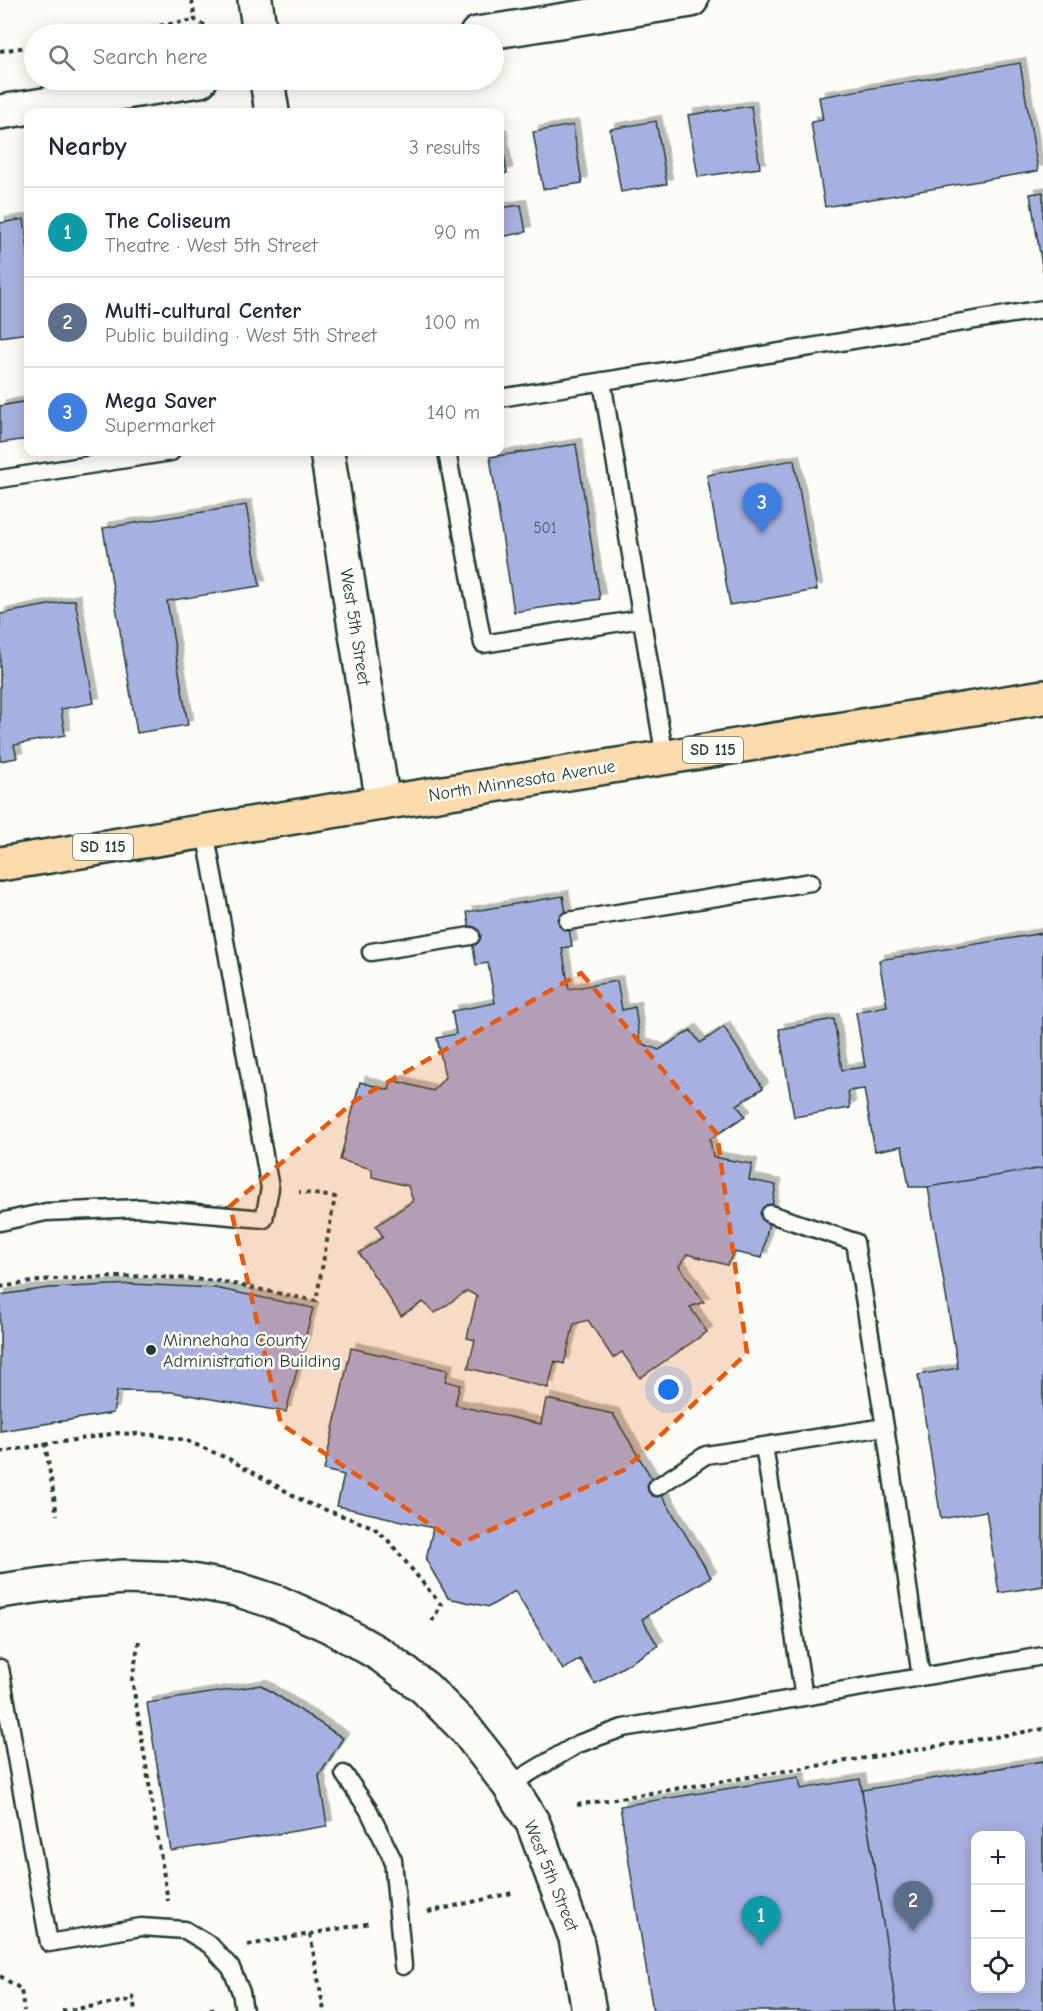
<!DOCTYPE html>
<meta charset="utf-8">
<style>
body{margin:0;font-family:"Comic Neue",sans-serif;background:#f6f6f7;color:#1f2937}
.controls{position:absolute;right:18px;bottom:18px;display:grid;overflow:hidden;border-radius:12px;box-shadow:0 3px 15px #0003}
.controls button{width:54px;height:54px;display:grid;place-items:center;padding:0;border:0;border-bottom:2px solid #e0e1e3;background:#fff;color:#1f2937;font:30px sans-serif}
.you{position:absolute;left:669px;top:1390px;width:21px;height:21px;margin:-15px;border:4px solid #fff;border-radius:50%;background:#1a73e8;box-shadow:0 0 0 9px #1a73e833}
.badge{display:grid;place-items:center;width:39px;height:39px;border-radius:50%;background:#111827;color:#fff;font-size:20px;font-weight:700}
.pin{position:absolute;translate:-50% -50px;filter:drop-shadow(0 2px 3px #0008)}
.pin::after{content:'';position:absolute;top:32px;width:21px;height:18px;background:inherit;clip-path:polygon(0 0,100% 0,50% 100%)}
.list{margin:0;padding:0;list-style:none}
h2{display:flex;justify-content:space-between;align-items:center;height:78px;margin:0;padding:0 24px;font-size:26px}
h2 small{font-size:20px;font-weight:400;color:#747a83}
.list li{display:grid;grid-template-columns:39px 1fr auto;gap:18px;align-items:center;box-sizing:border-box;height:90px;padding:0 24px;border-top:2px solid #e0e1e3}
.list b{display:block;font-size:22px;white-space:nowrap}
.list p{margin:0;font-size:20px;white-space:nowrap;color:#747a83}
.list em{font-size:20px;font-style:normal;color:#747a83}
.icon{flex:none;width:33px;height:33px;fill:none;stroke:currentColor;stroke-width:2;stroke-linecap:round;stroke-linejoin:round}
.map{position:relative;flex:none;width:1043px;height:2011px;overflow:hidden}
.search{position:absolute;background:#fff;box-shadow:0 3px 15px #0003;left:24px;top:24px;width:480px;height:66px;display:flex;align-items:center;gap:15px;box-sizing:border-box;padding:0 21px;border-radius:33px;color:#747a83;font-size:22px}
.panel{position:absolute;background:#fff;box-shadow:0 3px 15px #0003;left:24px;top:108px;width:480px;height:348px;border-radius:12px}
.map>svg:first-child{display:block}
.building{fill:#a8b0e1;stroke:#1f3d34;stroke-width:1.5;fill-rule:evenodd;filter:url(#shadow)}
.lines{fill:none;stroke-linecap:round;stroke-linejoin:round}
.service-casing{stroke:#1f3d34;stroke-width:21}
.minor-casing{stroke:#1f3d34;stroke-width:38}
.tertiary-casing{stroke:#1f3d34;stroke-width:38}
.primary-casing{stroke:#1f3d34;stroke-width:38}
.path{stroke:#1f3d34;stroke-width:4;stroke-dasharray:4.5 4.5;stroke-linecap:butt}
.service{stroke:#fdfcf7;stroke-width:16}
.minor{stroke:#fdfcf7;stroke-width:33}
.tertiary{stroke:#fdfcf7;stroke-width:33}
.primary{stroke:#fedbac;stroke-width:33}
.marked{fill:#e8590c;fill-opacity:0.2;stroke:#e8590c;stroke-width:4.5;stroke-dasharray:12 8;stroke-linejoin:round}
.poi-dot{fill:#1f3d34;stroke:#fdfcf7;stroke-width:2}
.labels{text-anchor:middle;dominant-baseline:central;stroke-width:5;stroke-linejoin:round;paint-order:stroke}
.number-label{font-size:15px;fill:#415a5f}
.shield{fill:#fdfcf7;stroke:#62766e;stroke-width:1.5}
.shield-label{font-size:16px;font-weight:bold;fill:#1f3d34}
.street-label{font-size:18px;fill:#1f3d34;stroke:#fdfcf7}
.poi-label{font-size:18px;fill:#1f3d34;stroke:#fdfcf7;text-anchor:start}
</style>
<div class="map">
<svg width="1043" height="2011" viewBox="0 0 1043 2011">
<defs>
<filter id="shadow"><feDropShadow dx="5.5" dy="-5.5" stdDeviation="0" flood-color="#0004"/></filter>
</defs>
<rect width="100%" height="100%" fill="#fdfcf7"/>
<filter id="ink" filterUnits="userSpaceOnUse"><feTurbulence type="fractalNoise" baseFrequency=".0167" numOctaves="2"/><feDisplacementMap in="SourceGraphic" scale="12" xChannelSelector="R" yChannelSelector="G"/><feConvolveMatrix kernelMatrix="1 2 1 2 8 2 1 2 1" color-interpolation-filters="sRGB"/></filter>
<g filter="url(#ink)">
<!-- building -->
<path class="building" d="M 1020,63 L 1038,171 L 825,207 L 811,122 L 823,120 L 819,97 Z
M 751,106 L 760,168 L 698,177 L 688,115 Z
M 656,121 L 667,184 L 621,192 L 610,129 Z
M 573,125 L 582,183 L 543,189 L 533,132 Z
M 500,135 L 501,135 L 507,173 L 500,175 Z
M 1043,192 L 1043,272 L 1030,194 Z
M 521,205 L 526,232 L 500,237 L 500,208 Z
M 24,219 L 28,249 L 28,333 L 0,337 L 0,223 Z
M 28,401 L 28,439 L 0,443 L 0,406 Z
M 576,444 L 600,599 L 514,612 L 490,457 Z
M 794,460 L 817,590 L 730,605 L 707,475 Z
M 246,505 L 260,586 L 167,601 L 188,725 L 137,733 L 103,528 Z
M 75,600 L 94,703 L 61,709 L 65,735 L 14,745 L 17,758 L 0,761 L 0,614 Z
M 563,896 L 572,946 L 562,948 L 569,989 L 617,981 L 622,1010 L 635,1007 L 640,1043 L 659,1050 L 691,1030 L 700,1043 L 724,1027 L 763,1088 L 737,1105 L 745,1116 L 710,1139 L 713,1157 L 752,1164 L 749,1180 L 776,1185 L 762,1258 L 734,1252 L 727,1265 L 687,1254 L 679,1266 L 704,1302 L 690,1307 L 707,1332 L 640,1378 L 622,1352 L 613,1358 L 588,1320 L 574,1324 L 564,1364 L 555,1361 L 548,1388 L 468,1368 L 475,1340 L 467,1338 L 477,1296 L 467,1291 L 435,1313 L 423,1302 L 401,1316 L 359,1253 L 383,1237 L 376,1226 L 413,1201 L 408,1186 L 372,1177 L 372,1169 L 340,1160 L 360,1082 L 389,1090 L 392,1080 L 433,1091 L 445,1077 L 437,1038 L 456,1034 L 452,1011 L 495,1003 L 488,963 L 476,965 L 467,912 Z
M 1043,933 L 1043,1168 L 928,1187 L 909,1187 L 902,1146 L 875,1151 L 864,1089 L 848,1091 L 850,1108 L 794,1117 L 779,1029 L 834,1019 L 842,1070 L 865,1067 L 856,1012 L 887,1006 L 879,960 Z
M 1043,1168 L 1043,1586 L 999,1593 L 986,1511 L 941,1519 L 918,1375 L 958,1368 L 928,1187 Z
M 132,1284 L 215,1288 L 313,1308 L 286,1412 L 171,1392 L 117,1391 L 113,1413 L 0,1431 L 0,1295 L 49,1288 Z
M 351,1348 L 448,1370 L 445,1381 L 460,1385 L 455,1405 L 541,1424 L 546,1399 L 613,1414 L 711,1577 L 642,1619 L 658,1646 L 595,1684 L 580,1659 L 563,1670 L 515,1591 L 489,1607 L 448,1598 L 426,1560 L 433,1528 L 337,1506 L 344,1475 L 324,1470 Z
M 261,1685 L 343,1738 L 319,1776 L 327,1826 L 171,1851 L 147,1703 Z
M 1043,1761 L 1043,2011 L 897,2011 L 862,1790 ZM 976,1836 L 1020,1836 L 1020,1988 L 976,1988 Z
M 799,1777 L 801,1789 L 860,1779 L 897,2011 L 653,2011 L 620,1806 Z"/>
<g class="lines">
<!-- service casing -->
<g class="service-casing">
<path id="service" d="M 602,381 L 665,758
M 500,398 L 1043,309
M 447,452 L 483,644 L 641,619
M 0,479 L 171,452
M 568,921 L 811,882
M 371,952 L 471,936
M 770,1214 L 855,1242 L 885,1427 L 921,1677
M 0,1222 L 46,1212 L 140,1208 L 264,1219 L 270,1188 L 205,831
M 764,1446 L 804,1697
M 657,1487 L 706,1455 L 885,1427
M 0,1668 L 49,1943 L 141,1927 L 185,1930 L 210,1945 L 231,1968 L 241,1992 L 244,2011
M 344,1774 L 368,1809 L 393,1860 L 403,1966
M 509,1785 L 578,1744 L 623,1728 L 1043,1656"/>
</g>
<!-- minor casing -->
<g class="minor-casing">
<path id="minor" d="M 255,0 L 260,34
M 477,34 L 691,0
M 267,80 L 272,112
M 0,112 L 200,80
M 327,452 L 383,803"/>
</g>
<!-- tertiary casing -->
<g class="tertiary-casing">
<path id="tertiary" d="M 0,1591 L 64,1582 L 124,1577 L 180,1579 L 236,1589 L 279,1603 L 330,1626 L 381,1655 L 425,1688 L 465,1728 L 509,1785 L 533,1823 L 576,1938 L 589,2011"/>
</g>
<!-- primary casing -->
<g class="primary-casing">
<path id="primary" d="M 0,864 L 1043,697"/>
</g>
<!-- path -->
<path class="path" d="M 192,0 L 195,20 L 212,29
M 106,34 L 195,20
M 0,51 L 34,46
M 0,1287 L 51,1279 L 150,1276 L 219,1281 L 316,1301 L 335,1197 L 299,1192
M 45,1443 L 57,1515
M 0,1452 L 117,1433 L 155,1435 L 185,1440 L 229,1459 L 307,1503 L 373,1527 L 387,1539 L 441,1605 L 432,1621
M 139,1641 L 132,1679 L 168,1901
M 577,1805 L 1043,1729
M 428,1912 L 512,1893
M 310,1934 L 324,2011
M 248,1945 L 371,1923
M 0,1976 L 21,1989 L 24,2011
M 133,1995 L 135,2011
M 62,2011 L 134,2000
M 201,2011 L 216,2008"/>
<!-- service -->
<use href="#service" class="service"/>
<!-- minor -->
<use href="#minor" class="minor"/>
<!-- tertiary -->
<use href="#tertiary" class="tertiary"/>
<!-- primary -->
<use href="#primary" class="primary"/>
</g>
</g>
<!-- marked area -->
<path class="marked" d="M 581,973 L 717,1134 L 747,1353 L 624,1470 L 459,1544 L 281,1424 L 230,1206 L 356,1100 Z"/>
<!-- markers -->
<circle class="poi-dot" cx="151" cy="1350" r="6"/>
<g class="labels">
<!-- number labels -->
<g class="number-label">
<text x="545" y="528">501</text>
</g>
<!-- shield labels -->
<g class="shield">
<rect x="683" y="737" width="60" height="26" rx="4.5"/>
<rect x="73" y="834" width="60" height="26" rx="4.5"/>
</g>
<g class="shield-label">
<text x="713" y="750">SD 115</text>
<text x="103" y="847">SD 115</text>
</g>
<!-- street labels -->
<g class="street-label">
<text transform="translate(355 627) rotate(81)">West 5th Street</text>
<text transform="translate(522 781) rotate(-9)">North Minnesota Avenue</text>
<text transform="translate(551 1876) rotate(68)">West 5th Street</text>
</g>
<!-- poi labels -->
<g class="poi-label">
<text x="163" y="1340">Minnehaha County<tspan x="163" dy="21">Administration Building</tspan></text>
</g>
</g>
</svg>
<div class="controls">
<button>+</button>
<button>−</button>
<button><svg class="icon" aria-label="locate" viewBox="0 0 24 24"><circle cx="12" cy="12" r="6"/><path d="M12 2v4M12 18v4M2 12h4M18 12h4"/></svg></button>
</div>
<div class="you"></div>
<div class="pin badge" style="left:761px;top:1946px;background:#0f9aa8">1</div>
<div class="pin badge" style="left:913px;top:1931px;background:#5c6f8a">2</div>
<div class="pin badge" style="left:762px;top:533px;background:#3f7fe0">3</div>
<div class="search"><svg class="icon" aria-label="search" viewBox="0 0 24 24"><circle cx="10" cy="10" r="6"/><path d="M15 15l6 6"/></svg>Search here</div>
<section class="panel">
<h2>Nearby<small>3 results</small></h2>
<ul class="list">
<li><span class="badge" style="background:#0f9aa8">1</span><div><b>The Coliseum</b><p>Theatre · West 5th Street</p></div><em>90 m</em></li>
<li><span class="badge" style="background:#5c6f8a">2</span><div><b>Multi-cultural Center</b><p>Public building · West 5th Street</p></div><em>100 m</em></li>
<li><span class="badge" style="background:#3f7fe0">3</span><div><b>Mega Saver</b><p>Supermarket</p></div><em>140 m</em></li>
</ul>
</section>
</div>
